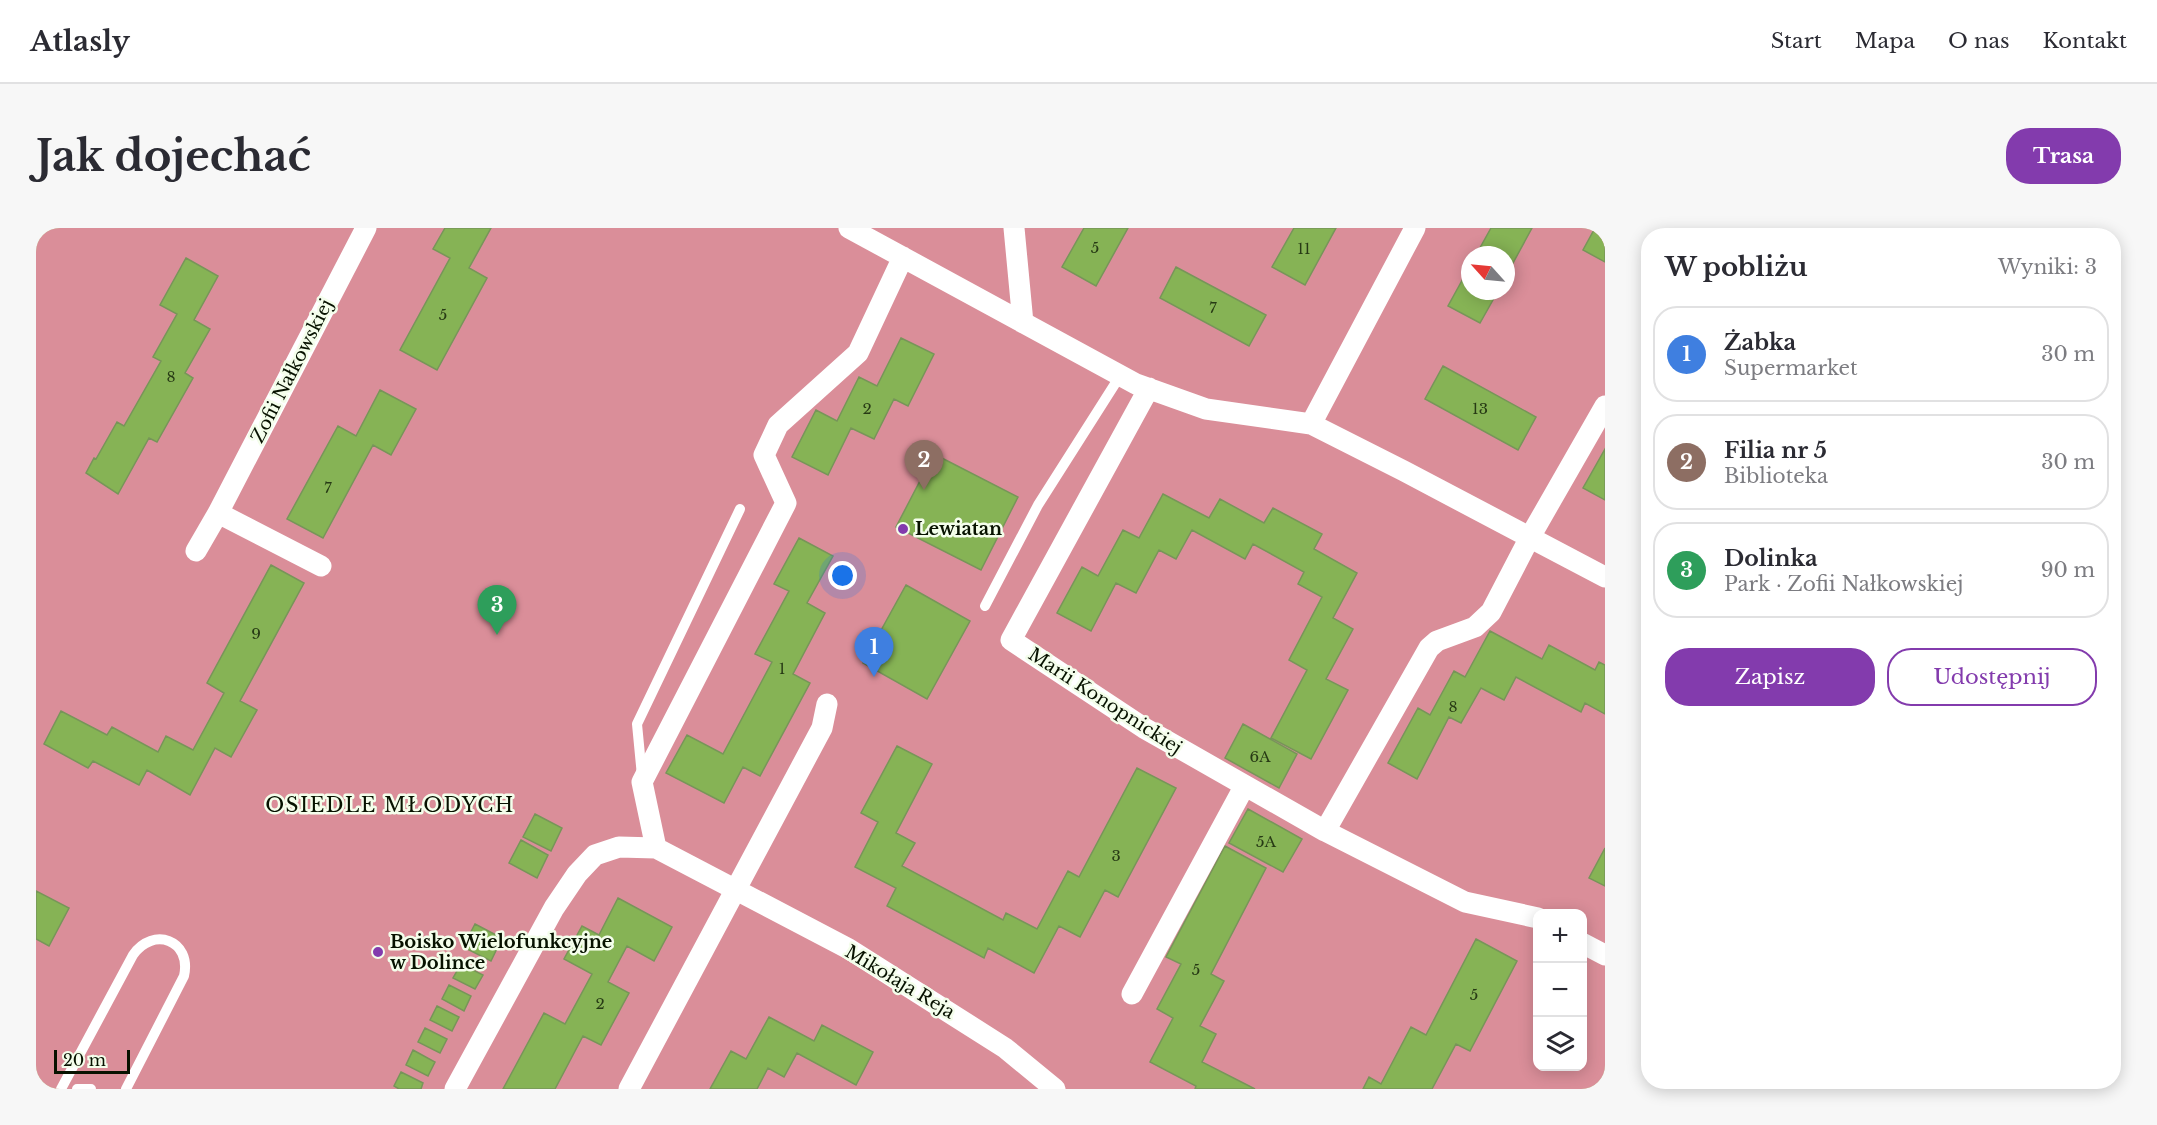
<!DOCTYPE html>
<html lang="pl">
<meta charset="utf-8">
<style>
body{margin:0;font-family:"Libre Baskerville",serif;background:#f7f7f7;color:#2b2b33}
.controls{position:absolute;right:18px;bottom:18px;display:grid;overflow:hidden;border-radius:12px;box-shadow:0 3px 15px #0003}
.controls button{width:54px;height:54px;display:grid;place-items:center;padding:0;border:0;border-bottom:2px solid #e1e1e2;background:#fff;color:#2b2b33;font:30px sans-serif}
.compass{position:absolute;left:1425px;top:18px;width:54px;height:54px;border-radius:50%;background:#fff;box-shadow:0 3px 15px #0003;rotate:297deg}
.scale{position:absolute;left:18px;bottom:15px;width:76px;box-sizing:border-box;padding-left:6px;border:3px solid #071200;border-top:0;font-size:16px;line-height:21px;white-space:nowrap;color:#071200;-webkit-text-stroke:4px #f4feeb;paint-order:stroke}
.you{position:absolute;left:807px;top:348px;width:21px;height:21px;margin:-15px;border:4px solid #fff;border-radius:50%;background:#1a73e8;box-shadow:0 0 0 9px #1a73e833}
.badge{display:grid;place-items:center;width:39px;height:39px;border-radius:50%;background:#833bad;color:#fff;font-size:20px;font-weight:700}
.pin{position:absolute;translate:-50% -50px;filter:drop-shadow(0 2px 3px #0008)}
.pin::after{content:'';position:absolute;top:32px;width:21px;height:18px;background:inherit;clip-path:polygon(0 0,100% 0,50% 100%)}
.list{margin:0;padding:0;list-style:none}
h2{display:flex;justify-content:space-between;align-items:center;height:78px;margin:0;padding:0 24px;font-size:26px}
h2 small{font-size:20px;font-weight:400;color:#7c7c81}
.list li{display:grid;grid-template-columns:39px 1fr auto;gap:18px;align-items:center;box-sizing:border-box;height:96px;margin:0 12px 12px;padding:0 12px;border:2px solid #e1e1e2;border-radius:24px}
.list b{display:block;font-size:22px;white-space:nowrap}
.list p{margin:0;font-size:20px;white-space:nowrap;color:#7c7c81}
.list em{font-size:20px;font-style:normal;color:#7c7c81}
.actions{display:flex;gap:12px;padding:18px 24px}
.actions a{flex:1;padding:14px 0;border:2px solid #833bad;border-radius:24px;text-align:center;font-size:21px;color:#833bad}
.actions .main{background:#833bad;color:#fff}
.icon{flex:none;width:33px;height:33px;fill:none;stroke:currentColor;stroke-width:2;stroke-linecap:round;stroke-linejoin:round}
.map{position:relative;flex:none;width:1569px;height:861px;overflow:hidden;border-radius:24px}
header{display:flex;align-items:center;gap:36px;box-sizing:border-box;height:84px;padding:0 30px;background:#fff;border-bottom:2px solid #e1e1e2}
header strong{font-size:28px}
nav{display:flex;gap:33px;margin-inline-start:auto;font-size:21px}
.intro{display:flex;align-items:center;justify-content:space-between;box-sizing:border-box;height:144px;padding:0 36px}
h1{margin:0;font-size:42px}
.button{padding:15px 27px;border-radius:24px;background:#833bad;color:#fff;font-size:21px;font-weight:700}
main{display:flex;gap:36px;padding:0 36px}
aside{flex:1;background:#fff;border-radius:24px;box-shadow:0 3px 15px #0003}
.map>svg:first-child{display:block}
.green{fill:#da8e99;fill-rule:evenodd}
.building{fill:#86b355;stroke:#779559;stroke-width:1.5}
.lines{fill:none;stroke-linecap:round;stroke-linejoin:round}
.lane{stroke:#fff;stroke-width:10}
.street{stroke:#fff;stroke-width:21}
.poi-dot{fill:#833bad;stroke:#f4feeb;stroke-width:2}
.labels{text-anchor:middle;dominant-baseline:central;stroke-width:5;stroke-linejoin:round;paint-order:stroke}
.number-label{font-size:15px;fill:#273a15}
.street-label{font-size:18px;fill:#071200;stroke:#f4feeb}
.poi-label{font-size:18px;font-weight:bold;fill:#071200;stroke:#f4feeb;text-anchor:start}
.neighbourhood-label{font-size:20px;letter-spacing:1.5px;fill:#071200;stroke:#f4feeb}
</style>
<header>
<strong>Atlasly</strong>
<nav><a>Start</a><a>Mapa</a><a>O nas</a><a>Kontakt</a></nav>
</header>
<div class="intro"><h1>Jak dojechać</h1><a class="button">Trasa</a></div>
<main>
<div class="map">
<svg width="1569" height="861" viewBox="0 0 1569 861">
<rect width="100%" height="100%" fill="#c5e6a7"/>
<!-- green -->
<path class="green" d="M 0,0 L 1569,0 L 1569,861 L 0,861 ZM 1434,27 L 1470,27 L 1470,63 L 1434,63 ZM 1502,686 L 1546,686 L 1546,838 L 1502,838 Z"/>
<!-- building -->
<path class="building" d="M 409,0 L 455,0 L 433,40 L 451,50 L 401,142 L 364,122 L 414,30 L 397,21 Z
M 1048,0 L 1092,0 L 1060,58 L 1026,39 Z
M 1258,0 L 1300,0 L 1269,57 L 1236,39 Z
M 1455,0 L 1496,0 L 1470,48 L 1470,27 L 1440,27 Z
M 1559,0 L 1569,0 L 1569,34 L 1547,22 Z
M 150,30 L 182,48 L 158,92 L 174,101 L 149,145 L 157,150 L 121,214 L 113,210 L 82,266 L 50,245 L 58,230 L 60,231 L 81,194 L 88,198 L 125,133 L 117,129 L 141,86 L 124,77 Z
M 1434,38 L 1434,63 L 1462,63 L 1444,95 L 1412,78 Z
M 1140,39 L 1230,87 L 1213,118 L 1124,70 Z
M 865,110 L 898,126 L 872,178 L 858,171 L 838,211 L 815,200 L 792,247 L 756,229 L 780,182 L 801,193 L 823,149 L 841,158 Z
M 1407,138 L 1500,189 L 1482,222 L 1389,171 Z
M 344,162 L 380,181 L 355,227 L 337,217 L 287,310 L 251,291 L 302,198 L 320,208 Z
M 1569,221 L 1569,272 L 1547,260 Z
M 898,226 L 982,269 L 945,342 L 860,299 Z
M 1127,266 L 1173,290 L 1184,271 L 1228,295 L 1237,280 L 1286,306 L 1278,321 L 1321,345 L 1297,390 L 1317,401 L 1290,451 L 1312,462 L 1275,531 L 1235,510 L 1271,442 L 1253,432 L 1286,369 L 1262,356 L 1268,344 L 1217,316 L 1209,331 L 1156,302 L 1140,331 L 1123,322 L 1100,365 L 1080,355 L 1055,403 L 1021,385 L 1046,339 L 1062,348 L 1087,302 L 1103,310 Z
M 763,310 L 797,328 L 771,375 L 789,385 L 757,446 L 774,455 L 724,548 L 707,539 L 688,575 L 630,545 L 651,507 L 687,526 L 736,434 L 719,426 L 753,363 L 738,356 Z
M 235,337 L 268,355 L 204,473 L 221,482 L 195,529 L 179,520 L 154,567 L 111,542 L 103,557 L 57,533 L 52,540 L 8,516 L 25,483 L 71,507 L 76,499 L 122,524 L 130,508 L 157,522 L 188,465 L 171,455 Z
M 870,357 L 934,393 L 891,471 L 827,435 Z
M 1454,403 L 1506,431 L 1513,417 L 1559,442 L 1563,434 L 1569,437 L 1569,486 L 1549,475 L 1545,484 L 1480,449 L 1468,472 L 1445,460 L 1425,495 L 1413,489 L 1381,551 L 1352,535 L 1382,480 L 1394,487 L 1418,443 L 1429,449 Z
M 1207,496 L 1261,526 L 1243,560 L 1189,530 Z
M 861,518 L 896,536 L 860,605 L 879,615 L 866,638 L 967,692 L 970,685 L 1001,701 L 1032,643 L 1043,649 L 1101,540 L 1140,560 L 1082,669 L 1069,662 L 1044,709 L 1023,698 L 998,745 L 952,720 L 948,730 L 851,678 L 860,660 L 819,639 L 842,594 L 825,585 Z
M 1212,581 L 1266,611 L 1247,644 L 1193,615 Z
M 499,586 L 526,600 L 515,623 L 487,609 Z
M 485,612 L 512,627 L 501,650 L 473,635 Z
M 1189,618 L 1230,640 L 1175,746 L 1188,753 L 1164,798 L 1180,806 L 1166,834 L 1219,861 L 1159,861 L 1160,858 L 1114,834 L 1137,790 L 1121,781 L 1145,736 L 1130,729 Z
M 1569,620 L 1569,658 L 1553,650 Z
M 0,663 L 33,680 L 13,718 L 0,711 Z
M 582,670 L 636,699 L 618,733 L 591,718 L 572,754 L 593,765 L 565,817 L 547,808 L 519,861 L 467,861 L 508,785 L 529,796 L 556,746 L 528,731 L 546,698 L 563,707 Z
M 439,696 L 466,710 L 455,733 L 427,719 Z
M 1440,711 L 1481,733 L 1434,823 L 1420,816 L 1396,861 L 1327,861 L 1333,849 L 1345,856 L 1375,799 L 1390,807 Z
M 425,736 L 447,747 L 439,761 L 417,750 Z
M 413,757 L 435,768 L 428,783 L 406,771 Z
M 401,778 L 423,789 L 416,803 L 394,792 Z
M 733,789 L 778,813 L 786,797 L 837,824 L 820,857 L 761,825 L 748,849 L 732,840 L 721,861 L 674,861 L 695,823 L 710,831 Z
M 389,800 L 411,811 L 404,825 L 382,814 Z
M 377,822 L 399,834 L 392,848 L 370,837 Z
M 365,844 L 387,855 L 385,861 L 363,861 L 358,858 Z"/>
<g class="lines">
<!-- lane -->
<path class="lane" d="M 949,378 L 1002,277 L 1084,148
M 606,548 L 601,496 L 704,281
M 25,861 L 97,727 C 117,698 156,712 148,748 L 90,861
M 41,861 L 55,861"/>
<!-- street -->
<path class="street" d="M 813,0 L 1100,156 L 1170,181 L 1275,196 L 1368,243 L 1569,349
M 978,0 L 987,95
M 1113,160 L 975,412 L 1108,500 L 1289,603 L 1429,674 L 1502,690
M 1275,196 L 1379,0
M 182,285 L 285,338
M 160,323 L 182,285 L 330,0
M 1289,603 L 1393,420 L 1401,413 L 1439,399 L 1455,384 L 1494,309 L 1569,178
M 620,620 L 606,554 L 750,275 L 728,227 L 742,197 L 822,125 L 867,29
M 1546,715 L 1569,727
M 1096,766 L 1208,559
M 419,861 L 518,680 L 541,646 L 559,627 L 583,619 L 620,620 L 813,721 L 969,820 L 1019,861
M 593,861 L 786,500 L 791,476"/>
</g>
<!-- markers -->
<g class="poi-dot">
<circle cx="867" cy="301" r="6"/>
<circle cx="342" cy="724" r="6"/>
</g>
<g class="labels">
<!-- number labels -->
<g class="number-label">
<text x="1059" y="19">5</text>
<text x="1268" y="20">11</text>
<text x="1177" y="79">7</text>
<text x="407" y="86">5</text>
<text x="135" y="148">8</text>
<text x="831" y="180">2</text>
<text x="1444" y="180">13</text>
<text x="292" y="259">7</text>
<text x="220" y="405">9</text>
<text x="746" y="440">1</text>
<text x="1417" y="478">8</text>
<text x="1224" y="528">6A</text>
<text x="1230" y="613">5A</text>
<text x="1080" y="627">3</text>
<text x="1160" y="741">5</text>
<text x="1438" y="766">5</text>
<text x="564" y="775">2</text>
</g>
<!-- street labels -->
<g class="street-label">
<text transform="translate(256 143) rotate(-63)">Zofii Nałkowskiej</text>
<text transform="translate(1069 473) rotate(33)">Marii Konopnickiej</text>
<text transform="translate(864 754) rotate(31)">Mikołaja Reja</text>
</g>
<!-- poi labels -->
<g class="poi-label">
<text x="879" y="301">Lewiatan</text>
<text x="354" y="714">Boisko Wielofunkcyjne<tspan x="354" dy="21">w Dolince</tspan></text>
</g>
<!-- neighbourhood labels -->
<g class="neighbourhood-label">
<text x="354" y="577">OSIEDLE MŁODYCH</text>
</g>
</g>
</svg>
<div class="controls">
<button>+</button>
<button>−</button>
<button><svg class="icon" aria-label="layers" viewBox="0 0 24 24"><path d="M12 4l9 5-9 5-9-5zM3 14l9 5 9-5"/></svg></button>
</div>
<svg class="compass" viewBox="-18 -18 36 36"><path d="M0-13l5 13h-10z" fill="#e53935"/><path d="M0 13l5-13h-10z" fill="#7c7c81"/></svg>
<div class="scale">20 m</div>
<div class="you"></div>
<div class="pin badge" style="left:838px;top:449px;background:#3f7fe0">1</div>
<div class="pin badge" style="left:888px;top:262px;background:#8d6e63">2</div>
<div class="pin badge" style="left:461px;top:407px;background:#2e9e5b">3</div>
</div>
<aside>
<h2>W pobliżu<small>Wyniki: 3</small></h2>
<ul class="list">
<li><span class="badge" style="background:#3f7fe0">1</span><div><b>Żabka</b><p>Supermarket</p></div><em>30 m</em></li>
<li><span class="badge" style="background:#8d6e63">2</span><div><b>Filia nr 5</b><p>Biblioteka</p></div><em>30 m</em></li>
<li><span class="badge" style="background:#2e9e5b">3</span><div><b>Dolinka</b><p>Park · Zofii Nałkowskiej</p></div><em>90 m</em></li>
</ul>
<div class="actions"><a class="main">Zapisz</a><a>Udostępnij</a></div>
</aside>
</main>
